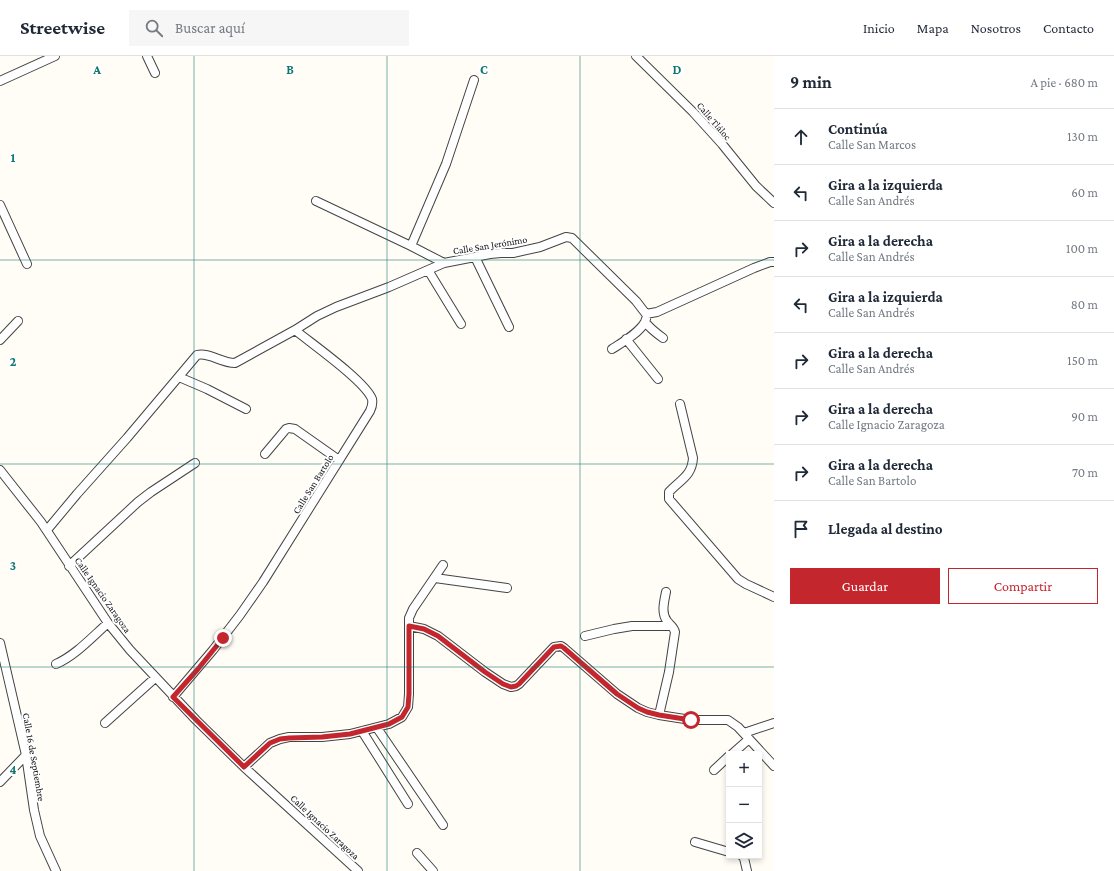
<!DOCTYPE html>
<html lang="es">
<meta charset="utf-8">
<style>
body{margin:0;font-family:"Crimson Pro",serif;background:#f6f6f7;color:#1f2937}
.controls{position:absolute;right:12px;bottom:12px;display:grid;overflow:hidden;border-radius:0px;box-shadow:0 2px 6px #0003}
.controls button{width:36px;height:36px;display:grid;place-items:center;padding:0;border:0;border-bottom:1px solid #e0e1e3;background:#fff;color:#1f2937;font:20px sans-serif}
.stop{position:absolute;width:12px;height:12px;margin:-9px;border:3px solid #c4262e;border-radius:50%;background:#fff}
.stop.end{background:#c4262e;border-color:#fff;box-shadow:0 1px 4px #0008}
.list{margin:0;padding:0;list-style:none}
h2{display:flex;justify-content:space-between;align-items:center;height:52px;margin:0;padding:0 16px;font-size:17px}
h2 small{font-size:13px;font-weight:400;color:#747a83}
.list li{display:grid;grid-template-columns:26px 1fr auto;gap:12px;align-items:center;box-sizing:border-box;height:56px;padding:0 16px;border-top:1px solid #e0e1e3}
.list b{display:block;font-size:15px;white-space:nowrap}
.list p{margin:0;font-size:13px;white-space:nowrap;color:#747a83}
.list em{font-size:13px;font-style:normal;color:#747a83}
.actions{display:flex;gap:8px;padding:12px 16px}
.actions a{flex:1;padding:9px 0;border:1px solid #c4262e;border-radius:0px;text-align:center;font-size:14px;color:#c4262e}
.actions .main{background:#c4262e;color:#fff}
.icon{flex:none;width:22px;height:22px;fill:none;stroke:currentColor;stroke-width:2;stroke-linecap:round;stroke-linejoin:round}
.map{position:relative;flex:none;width:774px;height:815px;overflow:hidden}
header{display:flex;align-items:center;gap:24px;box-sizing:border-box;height:56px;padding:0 20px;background:#fff;border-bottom:1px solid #e0e1e3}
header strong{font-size:19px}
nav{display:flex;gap:22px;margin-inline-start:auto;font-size:14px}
.search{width:280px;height:36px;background:#f6f6f7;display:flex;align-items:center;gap:10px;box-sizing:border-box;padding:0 14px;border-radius:0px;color:#747a83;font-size:15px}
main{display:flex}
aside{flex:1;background:#fff}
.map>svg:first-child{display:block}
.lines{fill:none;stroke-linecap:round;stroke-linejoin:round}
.minor-casing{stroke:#444;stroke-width:10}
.minor{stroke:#fff;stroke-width:8}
.route{stroke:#c4262e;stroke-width:5}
.grid{fill:none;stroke:#0f766e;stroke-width:1;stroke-opacity:0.55}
.labels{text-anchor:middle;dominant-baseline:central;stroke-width:4;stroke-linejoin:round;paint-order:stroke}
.street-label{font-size:10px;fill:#111;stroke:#fff}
.grid-label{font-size:13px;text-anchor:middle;font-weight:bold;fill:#0f766e;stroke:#fff;stroke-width:4;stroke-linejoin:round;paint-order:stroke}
</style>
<header>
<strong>Streetwise</strong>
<div class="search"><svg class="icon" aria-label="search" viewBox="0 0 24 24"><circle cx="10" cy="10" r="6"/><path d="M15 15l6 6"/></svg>Buscar aquí</div>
<nav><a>Inicio</a><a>Mapa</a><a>Nosotros</a><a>Contacto</a></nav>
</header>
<main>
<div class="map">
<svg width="774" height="815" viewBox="0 0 774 815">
<rect width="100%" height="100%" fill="#fffdf5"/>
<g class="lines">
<!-- minor casing -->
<g class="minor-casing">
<path id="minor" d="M 147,0 L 155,17
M 636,0 L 693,56 L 722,88 L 756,130 L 774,147
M 0,25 L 55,0
M 316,145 L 411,190 L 444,207
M 0,149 L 27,208
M 411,190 L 446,108 L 474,24
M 475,201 L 509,271
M 428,214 L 461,268
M 646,258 L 657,256 L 754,212 L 770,206 L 774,206
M 646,263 L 645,266 C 650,272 656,277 663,282
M 626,283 L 658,323
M 0,284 L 18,265
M 612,293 C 623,286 639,277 645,266
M 179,321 L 207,333 L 246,353
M 680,348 L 693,402 C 692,420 680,424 669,436 L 669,443 L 738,523 L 746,528 L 774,541
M 265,398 L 286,373 L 289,372 L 295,373 L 339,404
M 0,414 L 41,466 L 108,567 L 130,594 L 196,664 L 244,711 L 358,815
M 47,474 L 77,438 L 127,382 L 197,299 C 209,296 221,307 235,307 L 295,274 L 317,260 L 336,251 L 389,231 L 444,207 L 490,198 L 501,197 L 513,197 L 540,191 L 566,181 L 572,182 L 636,245 L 646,258
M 69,510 L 138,446 L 151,436 L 195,407
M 435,522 L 507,532
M 409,570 L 424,573 L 438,580 L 485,616 L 503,628 L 511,631 L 516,630 L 519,628 L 554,591 L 561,590 L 564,592 L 617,638 L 638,652 L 647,656 L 659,659 L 691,664 L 728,664 L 738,671 L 774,710
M 585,580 L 614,573 L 632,570 L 671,570
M 0,587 L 26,699 L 34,754 L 40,780 L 56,815
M 56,608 C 76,599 92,581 108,567
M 173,641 L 213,594 L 240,559 L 263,526 L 370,355 C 372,351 373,348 372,343 C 365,325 312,288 295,274
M 659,659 L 669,616 L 675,576 C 674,571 670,569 667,565 C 661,557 664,546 666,536
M 105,667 L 155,622
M 377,672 L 443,769
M 362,675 L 408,748
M 744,677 L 774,667
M 732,698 L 749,683
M 244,711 L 270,687 L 280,683 L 289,681 L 322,681 L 350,678 L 389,668 L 402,661 L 408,651 L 409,638 L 409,562 L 413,553 L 443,509
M 714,714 L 729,700
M 0,726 L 26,699
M 695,786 L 729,796
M 417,797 L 433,815
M 742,800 L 744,802 L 747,815"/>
</g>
<!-- minor -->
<use href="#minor" class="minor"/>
</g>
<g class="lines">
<!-- route -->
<path class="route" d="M 223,582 L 198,613 L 173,641 L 244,711 L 270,687 L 280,683 L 289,682 L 322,681 L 350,678 L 389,668 L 402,661 L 408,651 L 409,638 L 409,570 L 424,573 L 438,580 L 485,616 L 503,628 L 511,631 L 516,630 L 519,628 L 554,591 L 561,590 L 564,592 L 617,638 L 638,652 L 647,656 L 659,659 L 691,664"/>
</g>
<!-- grid -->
<path class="grid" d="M 194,0 L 194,815M 387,0 L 387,815M 580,0 L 580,815M 0,204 L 774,204M 0,408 L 774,408M 0,611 L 774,611"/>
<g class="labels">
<!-- street labels -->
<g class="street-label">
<text transform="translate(714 65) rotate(49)">Calle Tláloc</text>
<text transform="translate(490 189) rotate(-9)">Calle San Jerónimo</text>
<text transform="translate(313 428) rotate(-58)">Calle San Bartolo</text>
<text transform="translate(103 539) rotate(55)">Calle Ignacio Zaragoza</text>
<text transform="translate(34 701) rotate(80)">Calle 16 de Septiembre</text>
<text transform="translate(325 771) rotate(43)">Calle Ignacio Zaragoza</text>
</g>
</g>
<g class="grid-label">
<text x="97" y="18">A</text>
<text x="290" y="18">B</text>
<text x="484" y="18">C</text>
<text x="677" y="18">D</text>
<text x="13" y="106">1</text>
<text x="13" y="310">2</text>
<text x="13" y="514">3</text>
<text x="13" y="718">4</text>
</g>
</svg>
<div class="controls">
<button>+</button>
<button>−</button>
<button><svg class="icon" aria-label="layers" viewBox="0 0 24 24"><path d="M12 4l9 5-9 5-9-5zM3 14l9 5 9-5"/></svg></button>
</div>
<div class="stop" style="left:691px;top:664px"></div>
<div class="stop end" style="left:223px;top:582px"></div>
</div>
<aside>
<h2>9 min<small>A pie · 680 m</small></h2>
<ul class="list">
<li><svg class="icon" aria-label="ahead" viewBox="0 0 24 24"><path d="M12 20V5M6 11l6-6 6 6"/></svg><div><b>Continúa</b><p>Calle San Marcos</p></div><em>130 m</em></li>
<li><svg class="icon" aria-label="left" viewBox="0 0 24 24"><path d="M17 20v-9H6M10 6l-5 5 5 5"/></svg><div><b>Gira a la izquierda</b><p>Calle San Andrés</p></div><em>60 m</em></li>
<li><svg class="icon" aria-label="right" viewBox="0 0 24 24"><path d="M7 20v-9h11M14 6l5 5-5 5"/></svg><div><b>Gira a la derecha</b><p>Calle San Andrés</p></div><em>100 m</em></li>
<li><svg class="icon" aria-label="left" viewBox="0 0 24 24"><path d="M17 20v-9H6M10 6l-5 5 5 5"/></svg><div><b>Gira a la izquierda</b><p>Calle San Andrés</p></div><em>80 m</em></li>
<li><svg class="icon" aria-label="right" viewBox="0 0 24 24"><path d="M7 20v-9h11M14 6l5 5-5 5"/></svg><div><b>Gira a la derecha</b><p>Calle San Andrés</p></div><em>150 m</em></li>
<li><svg class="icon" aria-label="right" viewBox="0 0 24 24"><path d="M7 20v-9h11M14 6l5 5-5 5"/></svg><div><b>Gira a la derecha</b><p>Calle Ignacio Zaragoza</p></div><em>90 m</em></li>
<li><svg class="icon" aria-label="right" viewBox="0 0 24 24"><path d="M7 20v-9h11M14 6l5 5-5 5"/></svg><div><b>Gira a la derecha</b><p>Calle San Bartolo</p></div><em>70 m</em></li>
<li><svg class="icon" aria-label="arrive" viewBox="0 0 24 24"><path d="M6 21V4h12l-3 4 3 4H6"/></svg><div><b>Llegada al destino</b></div></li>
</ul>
<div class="actions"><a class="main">Guardar</a><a>Compartir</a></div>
</aside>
</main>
